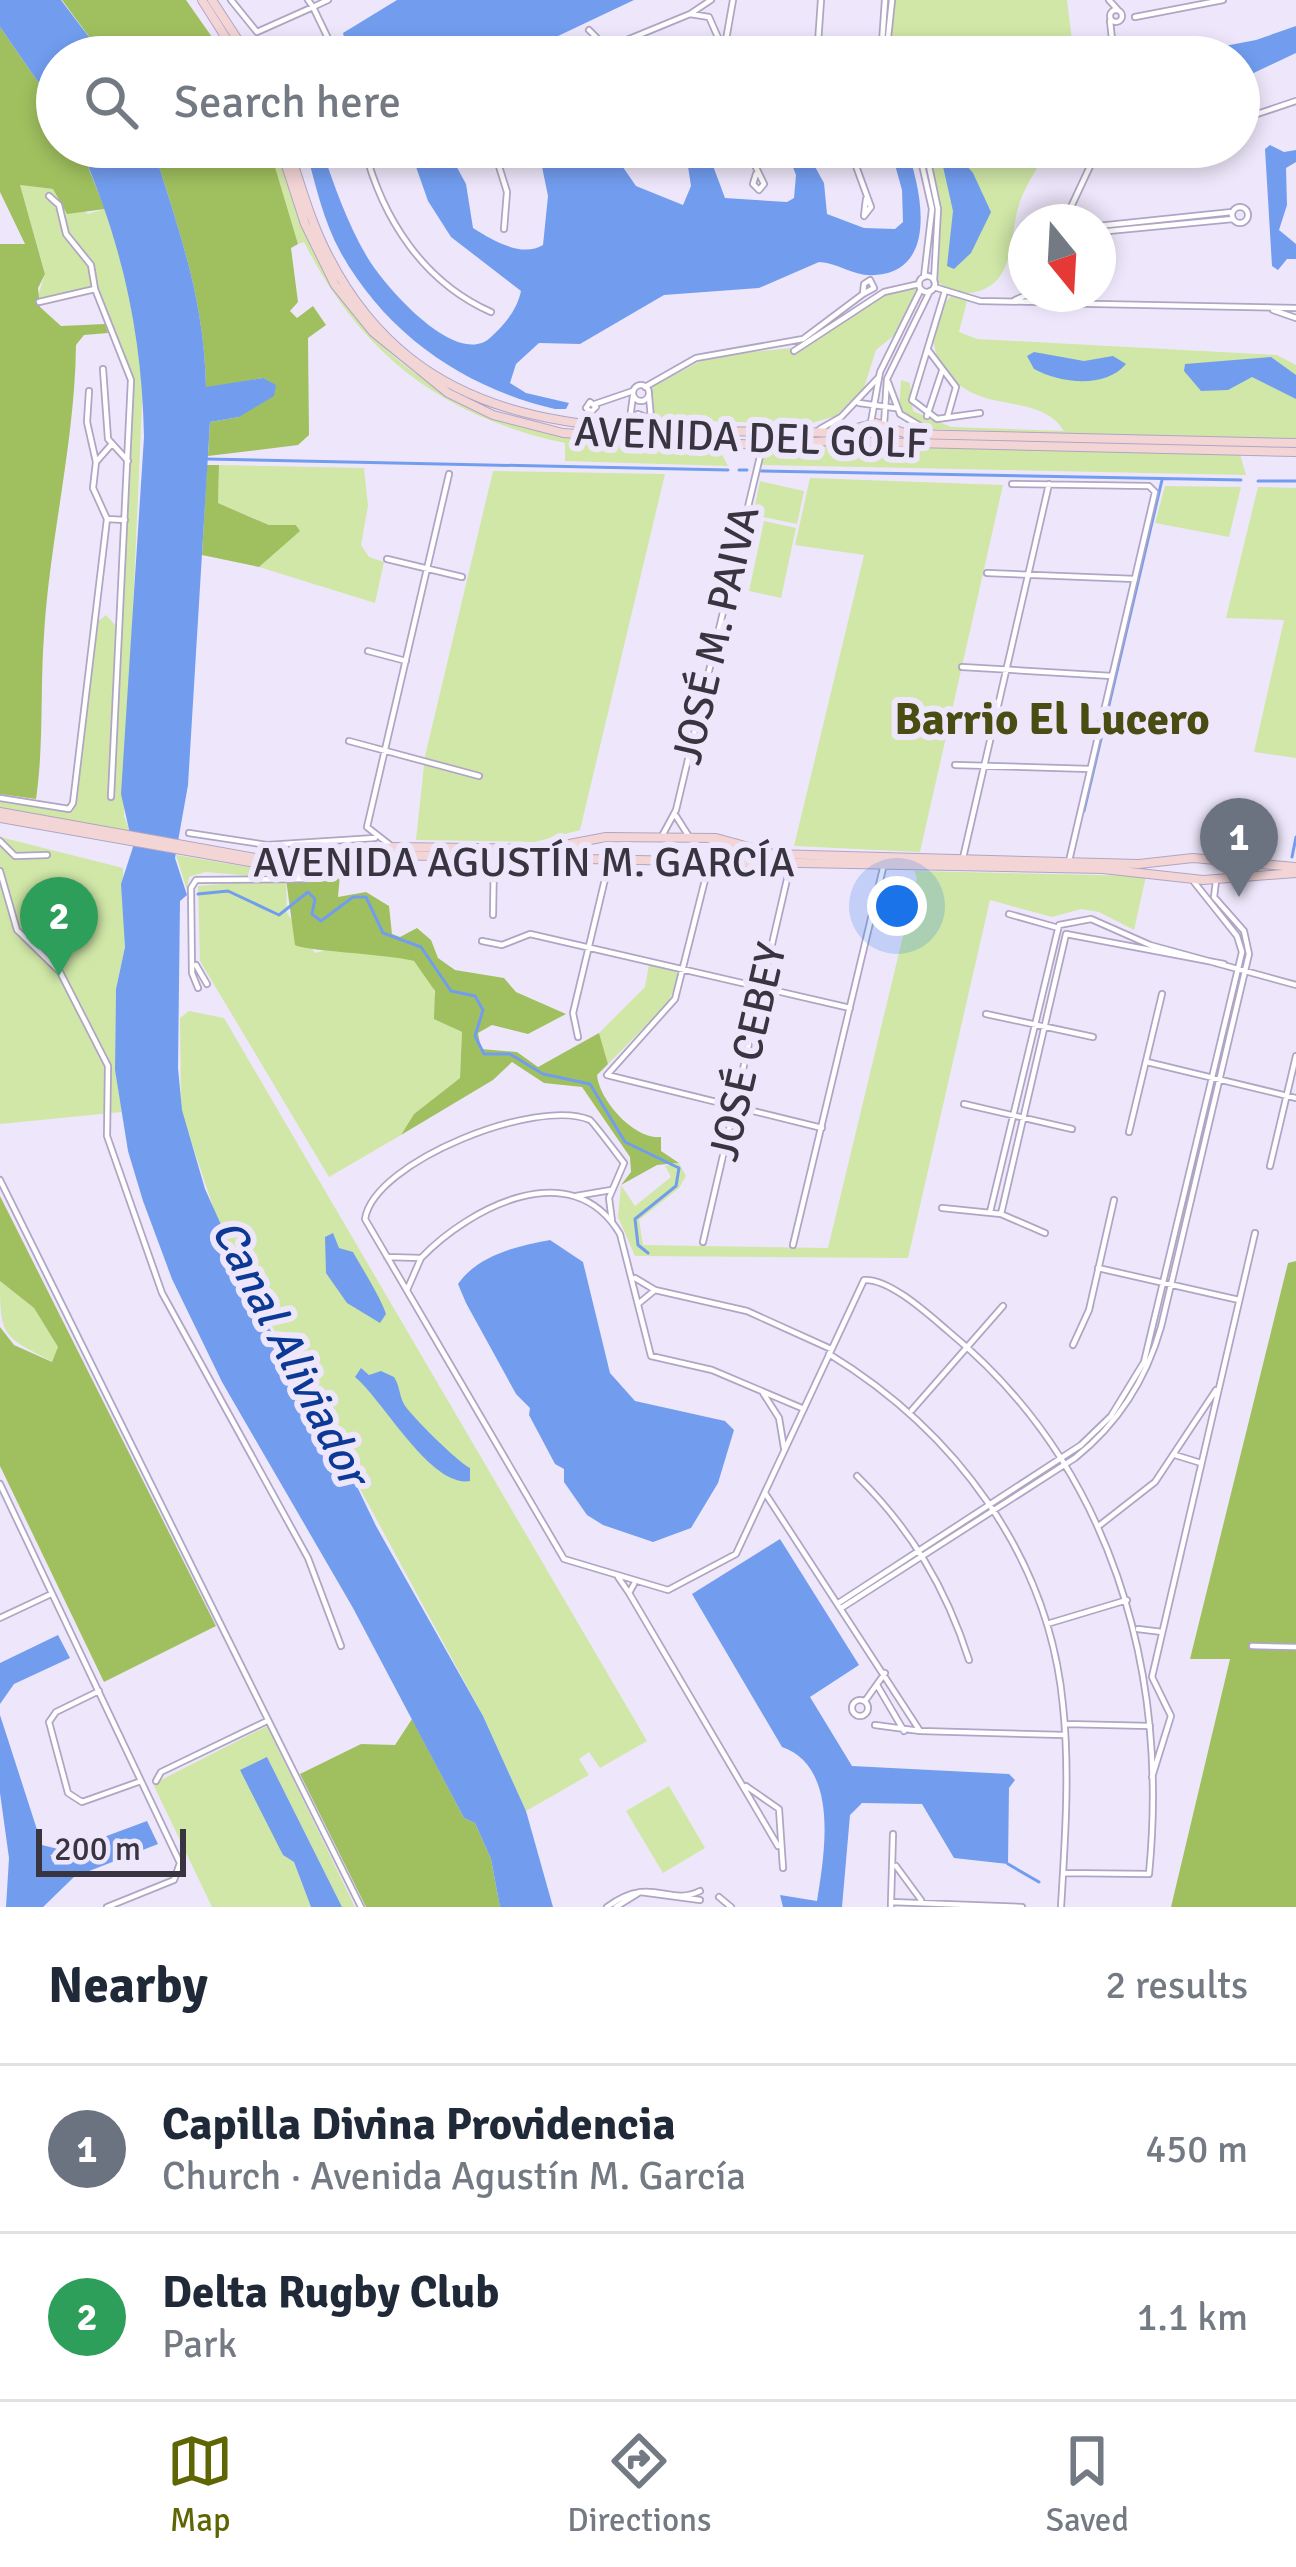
<!DOCTYPE html>
<meta charset="utf-8">
<style>
body{margin:0;font-family:Signika,sans-serif;background:#f2f2f3;color:#1f2937}
.compass{position:absolute;left:1008px;top:204px;width:108px;height:108px;border-radius:50%;background:#fff;box-shadow:0 6px 18px #0003;rotate:162deg}
.scale{position:absolute;left:36px;bottom:30px;width:150px;box-sizing:border-box;padding-left:12px;border:6px solid #383440;border-top:0;font-size:33px;line-height:42px;white-space:nowrap;color:#383440;-webkit-text-stroke:9px #eee7fb;paint-order:stroke}
.you{position:absolute;left:897px;top:906px;width:42px;height:42px;margin:-30px;border:9px solid #fff;border-radius:50%;background:#1a73e8;box-shadow:0 0 0 18px #1a73e833}
.badge{display:grid;place-items:center;width:78px;height:78px;border-radius:50%;background:#5f6502;color:#fff;font-size:39px;font-weight:700}
.pin{position:absolute;translate:-50% -99px;filter:drop-shadow(0 3px 6px #0008)}
.pin::after{content:'';position:absolute;top:63px;width:42px;height:36px;background:inherit;clip-path:polygon(0 0,100% 0,50% 100%)}
.list{margin:0;padding:0;list-style:none}
h2{display:flex;justify-content:space-between;align-items:center;height:156px;margin:0;padding:0 48px;font-size:51px}
h2 small{font-size:39px;font-weight:400;color:#747a83}
.list li{display:grid;grid-template-columns:78px 1fr auto;gap:36px;align-items:center;box-sizing:border-box;height:168px;padding:0 48px;border-top:3px solid #e0e1e3}
.list b{display:block;font-size:45px;white-space:nowrap}
.list p{margin:0;font-size:39px;white-space:nowrap;color:#747a83}
.list em{font-size:39px;font-style:normal;color:#747a83}
.icon{flex:none;width:66px;height:66px;fill:none;stroke:currentColor;stroke-width:2;stroke-linecap:round;stroke-linejoin:round}
.map{position:relative;flex:none;width:1296px;height:1907px;overflow:hidden}
.search{position:absolute;background:#fff;box-shadow:0 6px 18px #0003;left:36px;right:36px;top:36px;height:132px;display:flex;align-items:center;gap:30px;box-sizing:border-box;padding:0 42px;border-radius:66px;color:#747a83;font-size:45px}
.sheet{height:492px;background:#fff}
nav{display:flex;justify-content:space-around;align-items:center;box-sizing:border-box;height:168px;border-top:3px solid #e0e1e3;background:#fff;font-size:33px;color:#747a83}
nav a{display:grid;justify-items:center;gap:6px}
nav .on{color:#5f6502}
.map>svg:first-child{display:block}
.green{fill:#d0e7a7}
.forest{fill:#a0c05f}
.water{fill:#729def}
.lines{fill:none;stroke-linecap:round;stroke-linejoin:round}
.stream{stroke:#729def;stroke-width:3}
.street-casing{stroke:#b0a5c4;stroke-width:8}
.secondary-casing{stroke:#b0a5c4;stroke-width:10}
.street{stroke:#fff;stroke-width:4.5}
.secondary{stroke:#f3d5d6;stroke-width:8}
.labels{text-anchor:middle;dominant-baseline:central;stroke-width:12;stroke-linejoin:round;paint-order:stroke}
.street-label{font-size:42px;fill:#383440;stroke:#eee7fb}
.neighbourhood-label{font-size:45px;font-weight:bold;fill:#494d11;stroke:#eee7fb}
.water-label{font-size:45px;font-style:italic;fill:#0b3995;stroke:#eee7fb}
</style>
<div class="map">
<svg width="1296" height="1907" viewBox="0 0 1296 1907">
<rect width="100%" height="100%" fill="#eee7fb"/>
<!-- green -->
<path class="green" d="M 895,0 L 1067,0 L 1074,57 L 889,57 Z
M 269,147 L 277,147 C 290,187 301,230 322,267 C 366,349 452,414 543,431 C 600,442 659,442 717,445 L 728,466 L 565,461 L 565,443 C 443,417 360,354 304,242 L 298,244 Z
M 928,147 L 1049,147 C 1040,164 1028,181 1021,199 C 1007,234 1019,286 970,293 C 957,295 944,289 936,279 L 940,206 Z
M 20,185 L 53,189 L 88,214 L 105,209 L 131,289 L 143,381 L 124,816 L 131,834 L 0,807 L 0,801 L 73,812 L 97,622 L 106,615 L 115,625 L 122,621 L 132,379 L 95,286 L 37,300 L 45,273 Z
M 914,285 L 918,292 L 897,333 L 876,350 L 864,388 L 836,416 L 808,424 L 655,420 L 652,387 L 710,356 L 803,347 L 890,290 Z
M 951,296 L 967,301 L 959,332 L 977,339 L 1277,355 L 1296,365 L 1296,441 L 929,429 L 899,409 L 901,380 L 910,383 L 913,411 L 951,427 L 1064,431 C 1046,401 1006,407 977,395 C 934,377 918,329 951,296 Z
M 839,444 L 1240,454 L 1246,475 L 760,465 L 765,448 Z
M 219,465 L 364,468 L 368,506 L 361,545 L 369,557 L 384,562 L 375,603 L 259,567 L 299,531 L 297,525 L 270,525 L 218,503 Z
M 493,471 L 665,474 L 580,830 L 535,842 L 416,840 L 425,756 Z
M 810,478 L 1003,485 L 920,852 L 794,846 L 864,555 L 795,545 Z
M 760,481 L 804,491 L 797,524 L 753,515 Z
M 1165,486 L 1241,487 L 1229,537 L 1155,523 Z
M 1258,487 L 1296,488 L 1296,758 L 1254,752 L 1284,620 L 1226,618 Z
M 764,521 L 796,528 L 781,598 L 749,591 Z
M 0,837 L 123,868 L 125,947 L 116,989 L 115,1070 L 122,1112 L 0,1124 Z
M 176,855 L 254,868 L 379,859 L 264,877 L 205,872 L 189,877 L 187,890 Z
M 914,871 L 1146,876 L 1134,930 L 1099,912 L 1081,909 L 1052,917 L 990,900 L 908,1258 L 635,1256 L 618,1217 L 621,1185 L 635,1206 L 671,1177 L 665,1166 L 679,1163 L 686,1176 L 679,1188 L 639,1220 L 643,1245 L 828,1248 L 917,878 Z
M 286,879 L 287,913 L 315,953 C 342,945 408,945 426,971 C 442,995 428,1020 462,1032 L 460,1078 L 414,1114 L 401,1135 L 329,1177 L 200,961 L 198,886 Z
M 649,964 L 681,971 L 668,1003 L 608,1064 L 599,1033 L 645,987 Z
M 189,1011 L 224,1018 L 647,1741 L 600,1768 L 589,1752 L 579,1759 L 589,1775 L 526,1811 L 483,1716 L 222,1234 L 181,1110 L 180,1018 Z
M 0,1281 L 34,1308 L 58,1347 L 53,1362 C 4,1336 0,1339 0,1281 Z
M 267,1726 L 355,1907 L 342,1907 L 267,1757 L 282,1854 L 294,1862 L 311,1907 L 212,1907 L 153,1784 Z
M 669,1786 L 705,1848 L 663,1873 L 626,1811 Z"/>
<!-- forest -->
<path class="forest" d="M 62,0 L 186,0 L 226,57 L 104,57 Z
M 0,27 L 57,109 L 57,147 L 80,147 L 105,209 L 67,214 L 53,189 L 20,185 L 45,274 L 38,288 L 40,307 L 61,326 L 105,324 L 108,333 L 84,335 L 76,345 C 75,442 50,537 44,635 C 40,690 44,744 36,799 L 0,794 L 0,244 L 25,244 L 0,192 Z
M 153,147 L 269,147 L 298,244 L 291,248 L 298,302 L 290,311 L 297,318 L 313,306 L 326,325 L 308,338 L 309,435 L 298,445 L 208,456 L 210,422 L 239,417 L 263,378 L 206,388 C 204,296 179,232 153,147 Z
M 207,465 L 219,465 L 218,503 L 269,525 L 296,525 L 300,531 L 259,567 L 202,555 Z
M 340,875 L 338,897 L 366,892 L 389,906 L 392,934 L 400,937 L 417,928 L 431,940 L 438,958 L 455,970 L 504,978 L 516,992 L 566,1014 L 528,1034 L 492,1025 L 478,1033 L 481,1049 L 517,1052 L 538,1067 L 599,1033 L 608,1064 L 597,1075 C 599,1100 634,1140 661,1137 L 661,1151 L 679,1163 L 657,1165 L 621,1185 L 631,1172 L 630,1157 L 582,1087 L 544,1083 L 512,1062 L 493,1080 L 401,1135 L 414,1114 L 460,1078 L 462,1032 L 434,1019 L 435,991 L 414,961 C 389,954 303,951 295,945 L 286,879 L 307,882 Z
M 0,1196 L 216,1626 L 104,1682 L 0,1466 L 0,1327 L 14,1345 L 52,1362 L 58,1347 L 34,1308 L 0,1281 Z
M 1296,1261 L 1296,1907 L 1171,1907 L 1230,1659 L 1190,1659 L 1288,1263 Z
M 412,1719 L 464,1818 L 475,1823 L 491,1859 L 500,1907 L 366,1907 L 300,1774 L 361,1744 L 395,1745 Z"/>
<!-- water -->
<path class="water" d="M 0,0 L 61,0 L 104,57 L 57,57 L 57,109 L 0,27 Z
M 397,0 L 634,0 L 558,36 L 550,47 L 558,57 L 449,57 L 393,46 L 347,49 L 343,33 Z
M 1296,26 L 1296,53 L 1241,79 L 1239,57 L 1167,57 L 1256,40 Z
M 1270,145 L 1284,152 L 1296,150 L 1296,162 L 1286,168 L 1287,205 L 1279,230 L 1296,244 L 1296,259 L 1287,259 L 1278,270 L 1272,266 L 1265,149 Z
M 80,147 L 153,147 C 179,232 204,296 206,387 L 263,378 L 276,385 L 274,396 L 239,417 L 210,422 L 188,785 L 175,858 L 187,895 L 180,901 L 178,1068 L 182,1110 L 205,1189 L 263,1318 L 324,1418 L 376,1526 L 483,1716 L 526,1811 L 553,1907 L 500,1907 L 491,1859 L 475,1823 L 464,1818 L 353,1608 L 222,1382 L 172,1279 L 143,1201 L 128,1151 L 115,1070 L 116,989 L 125,947 L 121,884 L 133,847 L 121,794 L 144,437 C 142,333 122,243 80,147 Z
M 305,147 L 321,147 C 334,185 348,226 369,260 C 388,290 458,369 491,337 C 505,324 517,310 521,291 L 451,237 L 428,201 L 409,147 L 446,147 L 466,184 L 473,228 C 492,240 522,258 543,245 L 548,196 L 538,147 L 609,147 L 636,186 L 683,205 L 691,186 L 685,147 L 706,147 L 725,198 L 787,202 L 794,198 L 796,175 L 785,147 L 804,147 L 824,183 L 827,214 L 864,228 L 895,229 L 903,222 L 902,190 L 890,147 L 906,147 C 921,187 940,271 875,275 C 854,277 839,263 819,262 L 759,288 L 664,295 L 580,344 L 539,343 L 516,364 L 510,383 L 526,393 L 569,403 L 566,409 L 555,409 C 465,388 387,335 341,253 C 323,221 315,182 305,147 Z
M 951,148 L 973,173 L 991,212 L 971,253 L 954,269 L 947,266 L 953,211 L 942,162 Z
M 1034,352 L 1084,361 L 1113,356 L 1126,364 C 1105,389 1060,383 1034,369 L 1027,356 Z
M 1271,357 L 1296,375 L 1296,399 L 1252,377 L 1228,390 L 1201,391 L 1184,371 L 1185,364 Z
M 333,1233 L 339,1248 L 353,1252 C 363,1270 380,1296 386,1314 L 380,1323 L 347,1303 L 326,1273 L 325,1237 Z
M 550,1240 L 583,1262 L 610,1373 L 635,1401 L 725,1421 L 734,1430 L 718,1483 L 691,1528 L 653,1542 L 603,1525 L 587,1515 L 564,1482 L 564,1469 L 555,1464 L 529,1415 L 530,1408 L 516,1394 L 466,1303 L 458,1284 C 478,1255 517,1246 550,1240 Z
M 361,1368 L 369,1375 L 381,1371 L 394,1377 C 400,1386 399,1395 404,1404 C 410,1415 458,1462 470,1468 L 470,1481 C 431,1488 383,1400 355,1377 Z
M 780,1539 L 859,1665 L 810,1697 L 852,1766 L 1009,1774 L 1015,1780 L 1009,1788 L 1008,1864 L 954,1858 L 922,1804 L 862,1803 L 850,1815 L 842,1907 L 783,1907 L 780,1895 L 817,1901 C 825,1852 839,1767 782,1747 L 692,1594 Z
M 58,1635 L 70,1658 L 14,1684 L 0,1704 L 0,1663 Z
M 0,1715 L 42,1845 L 66,1851 L 147,1821 L 158,1844 L 74,1877 L 43,1907 L 6,1907 L 9,1858 L 0,1793 Z
M 267,1757 L 342,1907 L 311,1907 L 294,1862 L 283,1855 L 240,1770 Z"/>
<g class="lines">
<!-- stream -->
<path class="stream" d="M 207,459 L 728,470
M 739,470 L 747,470
M 761,471 L 1241,480
M 1258,481 L 1296,481
M 1084,811 L 1162,480
M 1292,857 L 1296,837
M 198,894 L 228,891 L 279,915 L 308,892 L 315,899 L 312,914 L 321,921 L 353,897 L 366,897 L 383,933 L 421,947 L 451,991 L 475,996 L 483,1010 L 475,1036 L 484,1054 L 510,1054 L 543,1074 L 590,1084 L 625,1142 L 679,1168 L 676,1186 L 635,1219 L 638,1245 L 648,1253
M 1008,1864 L 1039,1882"/>
<!-- street casing -->
<g class="street-casing">
<path id="street" d="M 231,0 L 257,32 L 313,7 L 337,57
M 308,0 L 313,7 L 328,0
M 711,0 L 690,14 L 709,17 L 724,51 L 733,0
M 1109,0 L 1118,10
M1110 16a6 6 0 1 1 12 0a6 6 0 1 1-12 0Z
M 1135,17 L 1223,0
M 1110,21 L 1114,57
M 589,30 L 610,51
M 617,44 L 690,14
M 616,45 L 622,49 L 618,56 L 611,50 Z
M 817,57 L 821,0
M 881,57 L 885,0
M 886,57 L 892,0
M 1239,120 L 1296,101
M 364,147 C 382,218 423,282 491,312
M 493,147 L 507,192 L 504,229
M 652,147 L 674,164 L 680,159 L 675,154 L 662,157
M 746,147 L 764,184 L 759,190 L 753,184 L 756,174
M 849,147 L 871,207 L 864,216 L 866,199
M 918,147 L 932,209 L 924,277
M 925,147 L 938,209 L 934,281
M 1096,156 L 1107,147
M 49,196 L 59,205 L 66,234 L 91,265 L 95,289 L 131,380 L 111,797
M1232 215a8 8 0 1 1 16 0a8 8 0 1 1-16 0Z
M 1064,222 L 1099,147
M 1098,226 L 1232,212
M 1098,232 L 1233,219
M919 284a8 8 0 1 1 16 0a8 8 0 1 1-16 0Z
M 870,280 L 874,288 L 863,294 L 864,284 Z
M 934,287 L 980,301 L 1040,302
M 945,291 L 912,400 L 937,419 L 980,413
M 1036,294 L 1045,303 L 1054,294
M 1015,300 L 1029,294
M 39,302 L 95,289
M 1047,303 L 1296,308
M 1273,310 L 1296,318
M 928,350 L 956,387 L 948,415
M 794,351 L 884,292 L 919,284
M 103,369 L 108,439 L 128,461
M 888,382 L 900,414 L 932,433
M633 393a8 8 0 1 1 16 0a8 8 0 1 1-16 0Z
M 645,387 L 696,358 L 803,339 L 863,294
M 89,391 L 87,422 L 96,462 L 93,488 L 107,519
M 649,396 L 651,418 L 660,426
M 590,402 L 596,407 L 591,412 L 586,408 Z
M 859,403 L 895,408
M 595,404 L 633,391
M 638,414 L 646,417 L 643,424 L 636,422 Z
M 927,416 L 942,371
M 871,422 L 880,372 L 921,289
M 620,424 L 630,418 L 633,396
M 884,425 L 887,379 L 930,291
M 820,429 L 841,417 L 878,378
M 96,462 L 111,445
M 1012,484 L 1149,486 L 1155,492 L 1069,861
M 387,559 L 462,577
M 987,573 L 1135,579
M 368,651 L 406,661
M 962,667 L 1112,676
M 349,741 L 479,776
M 955,765 L 1090,769
M 0,798 L 69,809 L 73,803 L 107,519 L 125,520
M 676,816 L 688,835
M 189,833 L 267,845 L 375,838
M 662,836 L 676,810 L 762,448
M 0,841 L 15,856 L 47,855
M 390,845 L 367,827 L 449,474
M 963,858 L 1049,484
M 710,860 L 675,999 L 607,1075 L 822,1128
M 366,866 L 383,866 L 386,855
M 0,871 L 17,930 L 60,972 L 108,1066 L 107,1136 L 162,1293 L 308,1558 L 341,1646
M 294,876 L 318,871
M 1009,914 L 1055,927
M 493,915 L 494,856
M 482,941 L 502,945 L 530,934 L 850,1008
M 196,965 L 207,984
M 198,988 L 192,973 L 191,888 L 196,880 L 307,879 C 331,863 364,872 386,855
M 986,1014 L 1093,1037
M 578,1037 L 573,1013 L 610,858
M 1147,1062 L 1296,1098
M 964,1104 L 1072,1129
M 1129,1132 L 1162,994
M 1270,1166 L 1296,1056
M 0,1180 L 361,1907
M 576,1196 L 611,1190
M 942,1208 L 1001,1214 L 1045,1233
M 990,1212 L 1059,925 L 1091,919 L 1150,945 L 1296,985
M 1001,1214 L 1066,934 L 1224,964
M 612,1221 L 609,1198 L 624,1163 C 620,1158 593,1122 590,1120 C 538,1097 374,1161 365,1219 L 564,1559 L 668,1590 L 736,1554 L 864,1280 C 889,1278 928,1314 948,1331 C 1111,1465 1169,1669 1149,1874 L 1063,1873
M 703,1242 L 791,862
M 793,1245 L 884,864
M 387,1257 L 421,1258 C 469,1208 572,1153 620,1234 L 651,1356 L 712,1370 L 804,1409
M 1098,1268 L 1239,1300
M 635,1278 L 655,1290 L 747,1311 L 831,1349
M 407,1290 L 421,1258
M 638,1304 L 655,1290
M 1073,1345 L 1089,1310 L 1114,1200
M 829,1354 C 955,1431 1049,1556 1063,1706 C 1070,1772 1065,1840 1061,1907
M 763,1393 L 779,1418 L 784,1448
M 912,1410 L 1003,1306
M 1175,1455 L 1201,1463
M 857,1476 C 911,1529 946,1588 969,1660
M 0,1484 L 180,1863 L 174,1880 L 107,1907
M 765,1493 L 920,1731 L 875,1725
M 1100,1525 L 1155,1482 L 1216,1390
M 618,1577 L 629,1593 L 634,1584
M 629,1593 L 778,1846
M 840,1602 L 1081,1445 L 1111,1416 L 1144,1362 L 1242,952 L 1237,936 L 1194,882
M 843,1607 L 1075,1458 C 1119,1423 1146,1380 1161,1327 L 1249,954 L 1244,931 L 1214,897 L 1216,881
M 0,1618 L 49,1595
M 1047,1624 L 1127,1600
M 1138,1629 L 1162,1632
M 1252,1646 L 1296,1647
M 877,1685 L 904,1731
M 99,1691 L 56,1712 L 49,1722 L 68,1793 L 82,1802 L 141,1781
M852 1708a8 8 0 1 1 16 0a8 8 0 1 1-16 0Z
M 865,1701 L 885,1673
M 1066,1724 L 1150,1726
M 921,1731 L 1065,1735
M 1152,1777 L 1171,1716 L 1152,1677 L 1255,1233
M 156,1781 L 161,1772 L 267,1721
M 746,1786 L 779,1809 L 783,1868
M 896,1866 L 921,1900
M 719,1897 L 731,1907
M 891,1902 L 893,1834
M 607,1907 C 651,1874 668,1907 700,1891
M 616,1907 L 640,1892 L 700,1900
M 891,1907 L 891,1902 L 1022,1907"/>
</g>
<!-- secondary casing -->
<g class="secondary-casing">
<path id="secondary" d="M 202,0 L 238,57
M 212,0 L 249,57
M 280,147 L 305,224 L 335,285 L 373,332 L 448,393 L 493,415 L 563,433 L 757,445 L 831,441 L 1296,452
M 288,147 C 301,185 311,224 330,259 C 435,461 647,425 837,433 L 876,423 L 907,434 L 1296,443
M 0,812 L 256,858 L 396,847 L 543,849 L 606,837 L 716,838 L 774,854 L 1139,864 L 1193,858 L 1296,867
M 0,818 L 261,864 L 386,855 L 1103,869 L 1203,880 L 1296,873"/>
</g>
<!-- street -->
<use href="#street" class="street"/>
<!-- secondary -->
<use href="#secondary" class="secondary"/>
</g>
<g class="labels">
<!-- street labels -->
<g class="street-label">
<text transform="translate(751 438) rotate(2)">AVENIDA DEL GOLF</text>
<text transform="translate(716 635) rotate(-77)">JOSÉ M. PAIVA</text>
<text x="524" y="862">AVENIDA AGUSTÍN M. GARCÍA</text>
<text transform="translate(748 1052) rotate(-77)">JOSÉ CEBEY</text>
</g>
<!-- neighbourhood labels -->
<g class="neighbourhood-label">
<text x="1052" y="719">Barrio El Lucero</text>
</g>
<!-- water labels -->
<g class="water-label">
<text transform="translate(290 1352) rotate(63)">Canal Aliviador</text>
</g>
</g>
</svg>
<svg class="compass" viewBox="-18 -18 36 36"><path d="M0-13l5 13h-10z" fill="#e53935"/><path d="M0 13l5-13h-10z" fill="#747a83"/></svg>
<div class="scale">200 m</div>
<div class="you"></div>
<div class="pin badge" style="left:1239px;top:897px;background:#6b7280">1</div>
<div class="pin badge" style="left:59px;top:976px;background:#2e9e5b">2</div>
<div class="search"><svg class="icon" aria-label="search" viewBox="0 0 24 24"><circle cx="10" cy="10" r="6"/><path d="M15 15l6 6"/></svg>Search here</div>
</div>
<section class="sheet">
<h2>Nearby<small>2 results</small></h2>
<ul class="list">
<li><span class="badge" style="background:#6b7280">1</span><div><b>Capilla Divina Providencia</b><p>Church · Avenida Agustín M. García</p></div><em>450 m</em></li>
<li><span class="badge" style="background:#2e9e5b">2</span><div><b>Delta Rugby Club</b><p>Park</p></div><em>1.1 km</em></li>
</ul>
</section>
<nav>
<a class="on"><svg class="icon" aria-label="map" viewBox="0 0 24 24"><path d="M3 6l6-2 6 2 6-2v14l-6 2-6-2-6 2zM9 4v14M15 6v14"/></svg>Map</a>
<a><svg class="icon" aria-label="directions" viewBox="0 0 24 24"><path d="M12 3l9 9-9 9-9-9zM9 14v-3h6M13 9l2 2-2 2"/></svg>Directions</a>
<a><svg class="icon" aria-label="saved" viewBox="0 0 24 24"><path d="M7 4h10v16l-5-4-5 4z"/></svg>Saved</a>
</nav>
